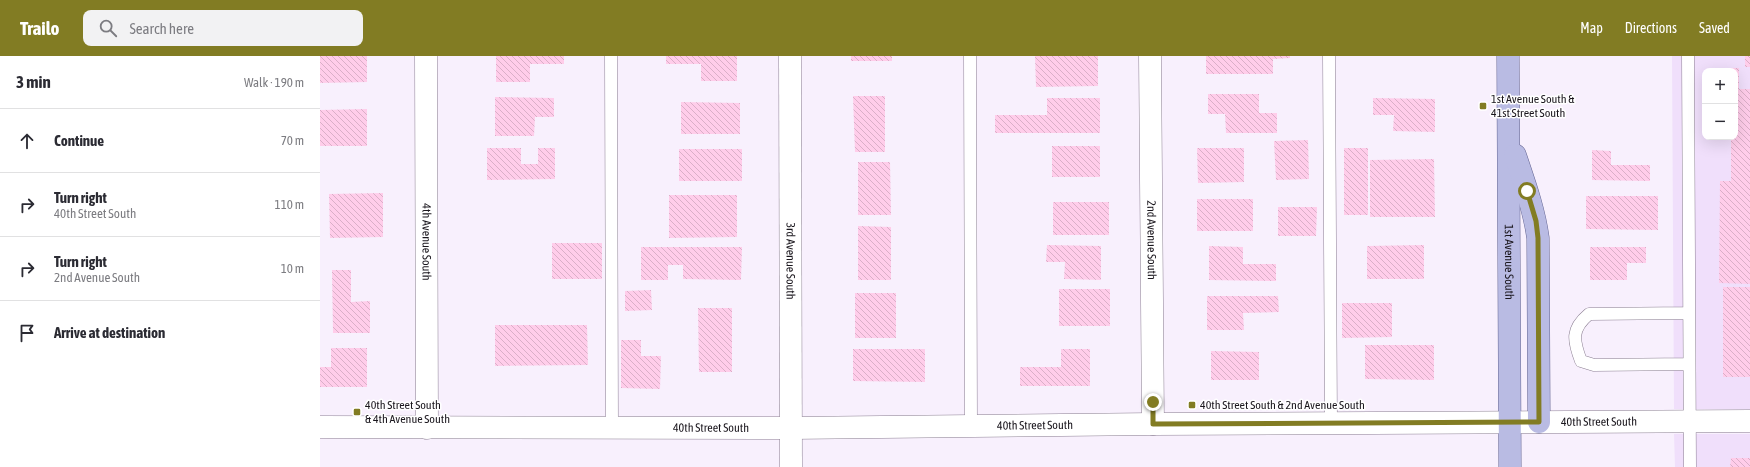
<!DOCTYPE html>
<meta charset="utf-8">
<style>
body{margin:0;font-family:"Asap Condensed",sans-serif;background:#f2f2f3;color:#2b2b33}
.controls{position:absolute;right:12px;top:12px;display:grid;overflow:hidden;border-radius:8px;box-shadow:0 4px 16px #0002}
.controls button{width:36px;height:36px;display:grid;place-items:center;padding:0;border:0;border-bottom:1px solid #e1e1e2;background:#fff;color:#2b2b33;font:20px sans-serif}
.stop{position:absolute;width:12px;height:12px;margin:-9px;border:3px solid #827c23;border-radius:50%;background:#fff}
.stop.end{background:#827c23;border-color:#fff;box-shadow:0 1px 4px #0008}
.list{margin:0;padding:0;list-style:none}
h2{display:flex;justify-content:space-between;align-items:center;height:52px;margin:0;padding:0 16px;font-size:17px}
h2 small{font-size:13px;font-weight:400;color:#7c7c81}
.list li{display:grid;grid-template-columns:26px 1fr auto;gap:12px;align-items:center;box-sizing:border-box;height:64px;padding:0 16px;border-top:1px solid #e1e1e2}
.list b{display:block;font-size:15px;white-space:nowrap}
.list p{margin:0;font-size:13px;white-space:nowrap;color:#7c7c81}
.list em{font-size:13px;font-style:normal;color:#7c7c81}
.icon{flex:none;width:22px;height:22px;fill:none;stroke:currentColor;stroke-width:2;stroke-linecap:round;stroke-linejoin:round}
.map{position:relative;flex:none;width:1430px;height:411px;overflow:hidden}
header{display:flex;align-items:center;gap:24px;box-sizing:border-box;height:56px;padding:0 20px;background:#827c23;color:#fff}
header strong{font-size:19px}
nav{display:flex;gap:22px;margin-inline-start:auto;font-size:14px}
.search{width:280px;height:36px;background:#f2f2f3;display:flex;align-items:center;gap:10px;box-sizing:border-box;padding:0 14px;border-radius:8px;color:#7c7c81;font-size:15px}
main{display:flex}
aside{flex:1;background:#fff}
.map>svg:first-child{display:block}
.built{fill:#f0dffb;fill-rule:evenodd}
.building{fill:url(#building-back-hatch)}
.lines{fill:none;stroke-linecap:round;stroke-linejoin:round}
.service-casing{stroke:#8b7f92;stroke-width:13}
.minor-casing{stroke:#8b7f92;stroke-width:23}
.tertiary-casing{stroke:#8b7f92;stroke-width:23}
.primary-casing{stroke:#636491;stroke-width:23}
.service{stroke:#fff;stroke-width:12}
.minor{stroke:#fff;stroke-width:22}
.tertiary{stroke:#fff;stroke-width:22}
.primary{stroke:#b9bbe3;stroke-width:22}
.route{stroke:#827c23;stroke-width:5}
.poi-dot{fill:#827c23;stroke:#fff;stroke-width:1.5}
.labels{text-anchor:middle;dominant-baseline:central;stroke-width:3;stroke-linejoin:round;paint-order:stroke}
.poi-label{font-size:12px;fill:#1a161d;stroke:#fff;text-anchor:start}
.street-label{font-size:12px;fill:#1a161d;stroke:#fff}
</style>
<header>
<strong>Trailo</strong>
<div class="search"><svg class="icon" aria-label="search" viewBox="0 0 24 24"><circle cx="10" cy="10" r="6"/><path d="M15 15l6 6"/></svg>Search here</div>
<nav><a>Map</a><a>Directions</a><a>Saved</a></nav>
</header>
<main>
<aside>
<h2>3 min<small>Walk · 190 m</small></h2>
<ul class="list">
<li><svg class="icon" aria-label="ahead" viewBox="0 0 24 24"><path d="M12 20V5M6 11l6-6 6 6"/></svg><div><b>Continue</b></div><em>70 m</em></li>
<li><svg class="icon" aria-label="right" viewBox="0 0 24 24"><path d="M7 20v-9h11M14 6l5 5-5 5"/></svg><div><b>Turn right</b><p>40th Street South</p></div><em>110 m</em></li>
<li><svg class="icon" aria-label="right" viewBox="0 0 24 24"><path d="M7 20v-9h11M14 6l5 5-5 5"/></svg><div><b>Turn right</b><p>2nd Avenue South</p></div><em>10 m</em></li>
<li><svg class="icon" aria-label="arrive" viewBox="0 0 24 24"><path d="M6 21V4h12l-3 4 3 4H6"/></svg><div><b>Arrive at destination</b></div></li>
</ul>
</aside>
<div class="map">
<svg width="1430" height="411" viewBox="0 0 1430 411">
<defs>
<pattern id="building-back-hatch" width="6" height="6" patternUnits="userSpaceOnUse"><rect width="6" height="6" fill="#ffcdea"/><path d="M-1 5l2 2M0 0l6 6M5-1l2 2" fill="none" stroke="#daafc8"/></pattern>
</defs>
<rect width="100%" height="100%" fill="#f8f0fd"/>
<!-- built -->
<path class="built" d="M 1352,0 L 1430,0 L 1430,353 L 1354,353 ZM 1385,15 L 1415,15 L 1415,81 L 1385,81 Z
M 1354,378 L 1430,378 L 1430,411 L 1355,411 Z"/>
<!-- building -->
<path class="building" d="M 0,0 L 47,0 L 47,26 L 0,27 Z
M 176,0 L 244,0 L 244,8 L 210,8 L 210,26 L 176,26 Z
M 346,0 L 417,0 L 417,25 L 381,25 L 381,8 L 346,8 Z
M 531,0 L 572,0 L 572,5 L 531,5 Z
M 715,0 L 778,0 L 778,30 L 716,31 Z
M 886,0 L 970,0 L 970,2 L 953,3 L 953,18 L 886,18 Z
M 1425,0 L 1430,0 L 1430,11 L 1425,11 Z
M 1411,12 L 1419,12 L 1419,33 L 1430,33 L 1430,228 L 1399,227 L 1400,125 L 1411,125 L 1411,81 L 1415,81 L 1415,15 L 1411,15 Z
M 888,38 L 939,38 L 939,57 L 957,57 L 957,77 L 906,77 L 905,58 L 888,58 Z
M 533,40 L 565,40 L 565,96 L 535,96 Z
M 175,41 L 234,42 L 234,61 L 215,61 L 214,80 L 175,80 Z
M 727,42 L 780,42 L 780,77 L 675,77 L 675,59 L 727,59 Z
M 1053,42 L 1115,43 L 1115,76 L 1073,75 L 1074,59 L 1053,59 Z
M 361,46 L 420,47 L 420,78 L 361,78 Z
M 47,53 L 47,90 L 0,90 L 0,54 Z
M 988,84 L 989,123 L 956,124 L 954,85 Z
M 732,90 L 780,90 L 780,121 L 732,121 Z
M 167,92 L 201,92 L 201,108 L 218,108 L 218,92 L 235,92 L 235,123 L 167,124 Z
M 877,92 L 924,92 L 924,126 L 878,127 Z
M 1024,92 L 1048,92 L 1048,159 L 1024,159 Z
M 359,93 L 422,93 L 422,125 L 359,125 Z
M 1272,94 L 1291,95 L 1291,109 L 1330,109 L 1330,125 L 1272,124 Z
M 1114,103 L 1115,161 L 1050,161 L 1050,104 Z
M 538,106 L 570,106 L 571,159 L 538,159 Z
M 63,137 L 63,181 L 10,182 L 9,138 Z
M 349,139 L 417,139 L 417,181 L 349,182 Z
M 1266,140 L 1338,140 L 1338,174 L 1266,173 Z
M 877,143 L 933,143 L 933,175 L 877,175 Z
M 733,146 L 789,146 L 789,179 L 733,179 Z
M 958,151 L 997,151 L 996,180 L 958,180 Z
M 538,170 L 571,171 L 571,224 L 538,224 Z
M 232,187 L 282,187 L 282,223 L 232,223 Z
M 727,189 L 781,190 L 781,224 L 744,223 L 745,206 L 726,206 Z
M 1104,189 L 1104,223 L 1047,223 L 1047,190 Z
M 889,190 L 923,191 L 923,208 L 956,208 L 956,225 L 889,224 Z
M 321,191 L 422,191 L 421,224 L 363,223 L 363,209 L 348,209 L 348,224 L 321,224 Z
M 1270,191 L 1326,191 L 1326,207 L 1307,207 L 1307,224 L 1270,224 Z
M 12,214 L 31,214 L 31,246 L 50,245 L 50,277 L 13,277 Z
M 1403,231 L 1430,231 L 1430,321 L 1403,321 Z
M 739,233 L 790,233 L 790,270 L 739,270 Z
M 331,234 L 332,254 L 305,255 L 305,235 Z
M 535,237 L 576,237 L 576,282 L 535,282 Z
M 887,240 L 958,240 L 959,256 L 923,257 L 924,274 L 887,274 Z
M 1022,247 L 1072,247 L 1072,281 L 1022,282 Z
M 378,252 L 412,252 L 412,316 L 379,316 Z
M 175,269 L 267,269 L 268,309 L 175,310 Z
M 301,284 L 321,284 L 321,300 L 341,300 L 340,333 L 301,332 Z
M 1045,289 L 1114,289 L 1114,324 L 1045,323 Z
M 11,292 L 47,292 L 47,331 L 0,331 L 0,311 L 11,311 Z
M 533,293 L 605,293 L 605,326 L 533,325 Z
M 741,293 L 770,293 L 770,330 L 700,330 L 700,311 L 741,311 Z
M 891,295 L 939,296 L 939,324 L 891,324 Z
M 1411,402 L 1430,402 L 1430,411 L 1410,411 Z"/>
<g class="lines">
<!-- service casing -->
<g class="service-casing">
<path id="service" d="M 291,0 L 292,372
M 650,0 L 651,370
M 1009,0 L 1011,367
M 1368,0 L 1370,411
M 1369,257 L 1269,258 C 1251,273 1253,284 1261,305 L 1274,309 L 1369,308"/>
</g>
<!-- minor casing -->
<g class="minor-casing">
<g id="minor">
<path id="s1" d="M 106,0 L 107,372"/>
<path id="s2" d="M 470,0 L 471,411"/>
<path id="s3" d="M 830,0 L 833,368"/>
</g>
</g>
<!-- tertiary casing -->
<g class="tertiary-casing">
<g id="tertiary">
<path id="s4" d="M 0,371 L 471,372 L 833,368 L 1430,365"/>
</g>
</g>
<!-- primary casing -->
<g class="primary-casing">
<g id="primary">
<path id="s5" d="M 1188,0 L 1190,411"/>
<path d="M 1195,99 C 1204,126 1214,153 1218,182 L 1219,366"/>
</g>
</g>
<!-- service -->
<use href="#service" class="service"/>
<!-- minor -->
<use href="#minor" class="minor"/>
<!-- tertiary -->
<use href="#tertiary" class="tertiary"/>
<!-- primary -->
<use href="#primary" class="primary"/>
</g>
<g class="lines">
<!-- route -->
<path class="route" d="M 833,346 L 833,368 L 1219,366 L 1218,182 L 1216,165 L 1207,135"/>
</g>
<!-- markers -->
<g class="poi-dot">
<rect x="1159" y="46" width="8" height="8" rx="2"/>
<rect x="868" y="345" width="8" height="8" rx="2"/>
<rect x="33" y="352" width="8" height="8" rx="2"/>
</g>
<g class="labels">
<!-- poi labels -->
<g class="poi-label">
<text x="1171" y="43">1st Avenue South &amp;<tspan x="1171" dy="14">41st Street South</tspan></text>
<text x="45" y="349">40th Street South<tspan x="45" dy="14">&amp; 4th Avenue South</tspan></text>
<text x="880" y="349">40th Street South &amp; 2nd Avenue South</text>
</g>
<!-- street labels -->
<g class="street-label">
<text stroke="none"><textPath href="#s3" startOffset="184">2nd Avenue South</textPath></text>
<text stroke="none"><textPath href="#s1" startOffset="186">4th Avenue South</textPath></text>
<text stroke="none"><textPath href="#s2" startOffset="205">3rd Avenue South</textPath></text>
<text stroke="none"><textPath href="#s5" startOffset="206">1st Avenue South</textPath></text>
<text stroke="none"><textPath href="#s4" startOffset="1279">40th Street South</textPath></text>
<text stroke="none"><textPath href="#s4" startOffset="715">40th Street South</textPath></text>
<text stroke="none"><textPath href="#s4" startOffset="391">40th Street South</textPath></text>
</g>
</g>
</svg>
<div class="controls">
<button>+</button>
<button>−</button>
</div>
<div class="stop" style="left:1207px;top:135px"></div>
<div class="stop end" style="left:833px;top:346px"></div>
</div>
</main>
